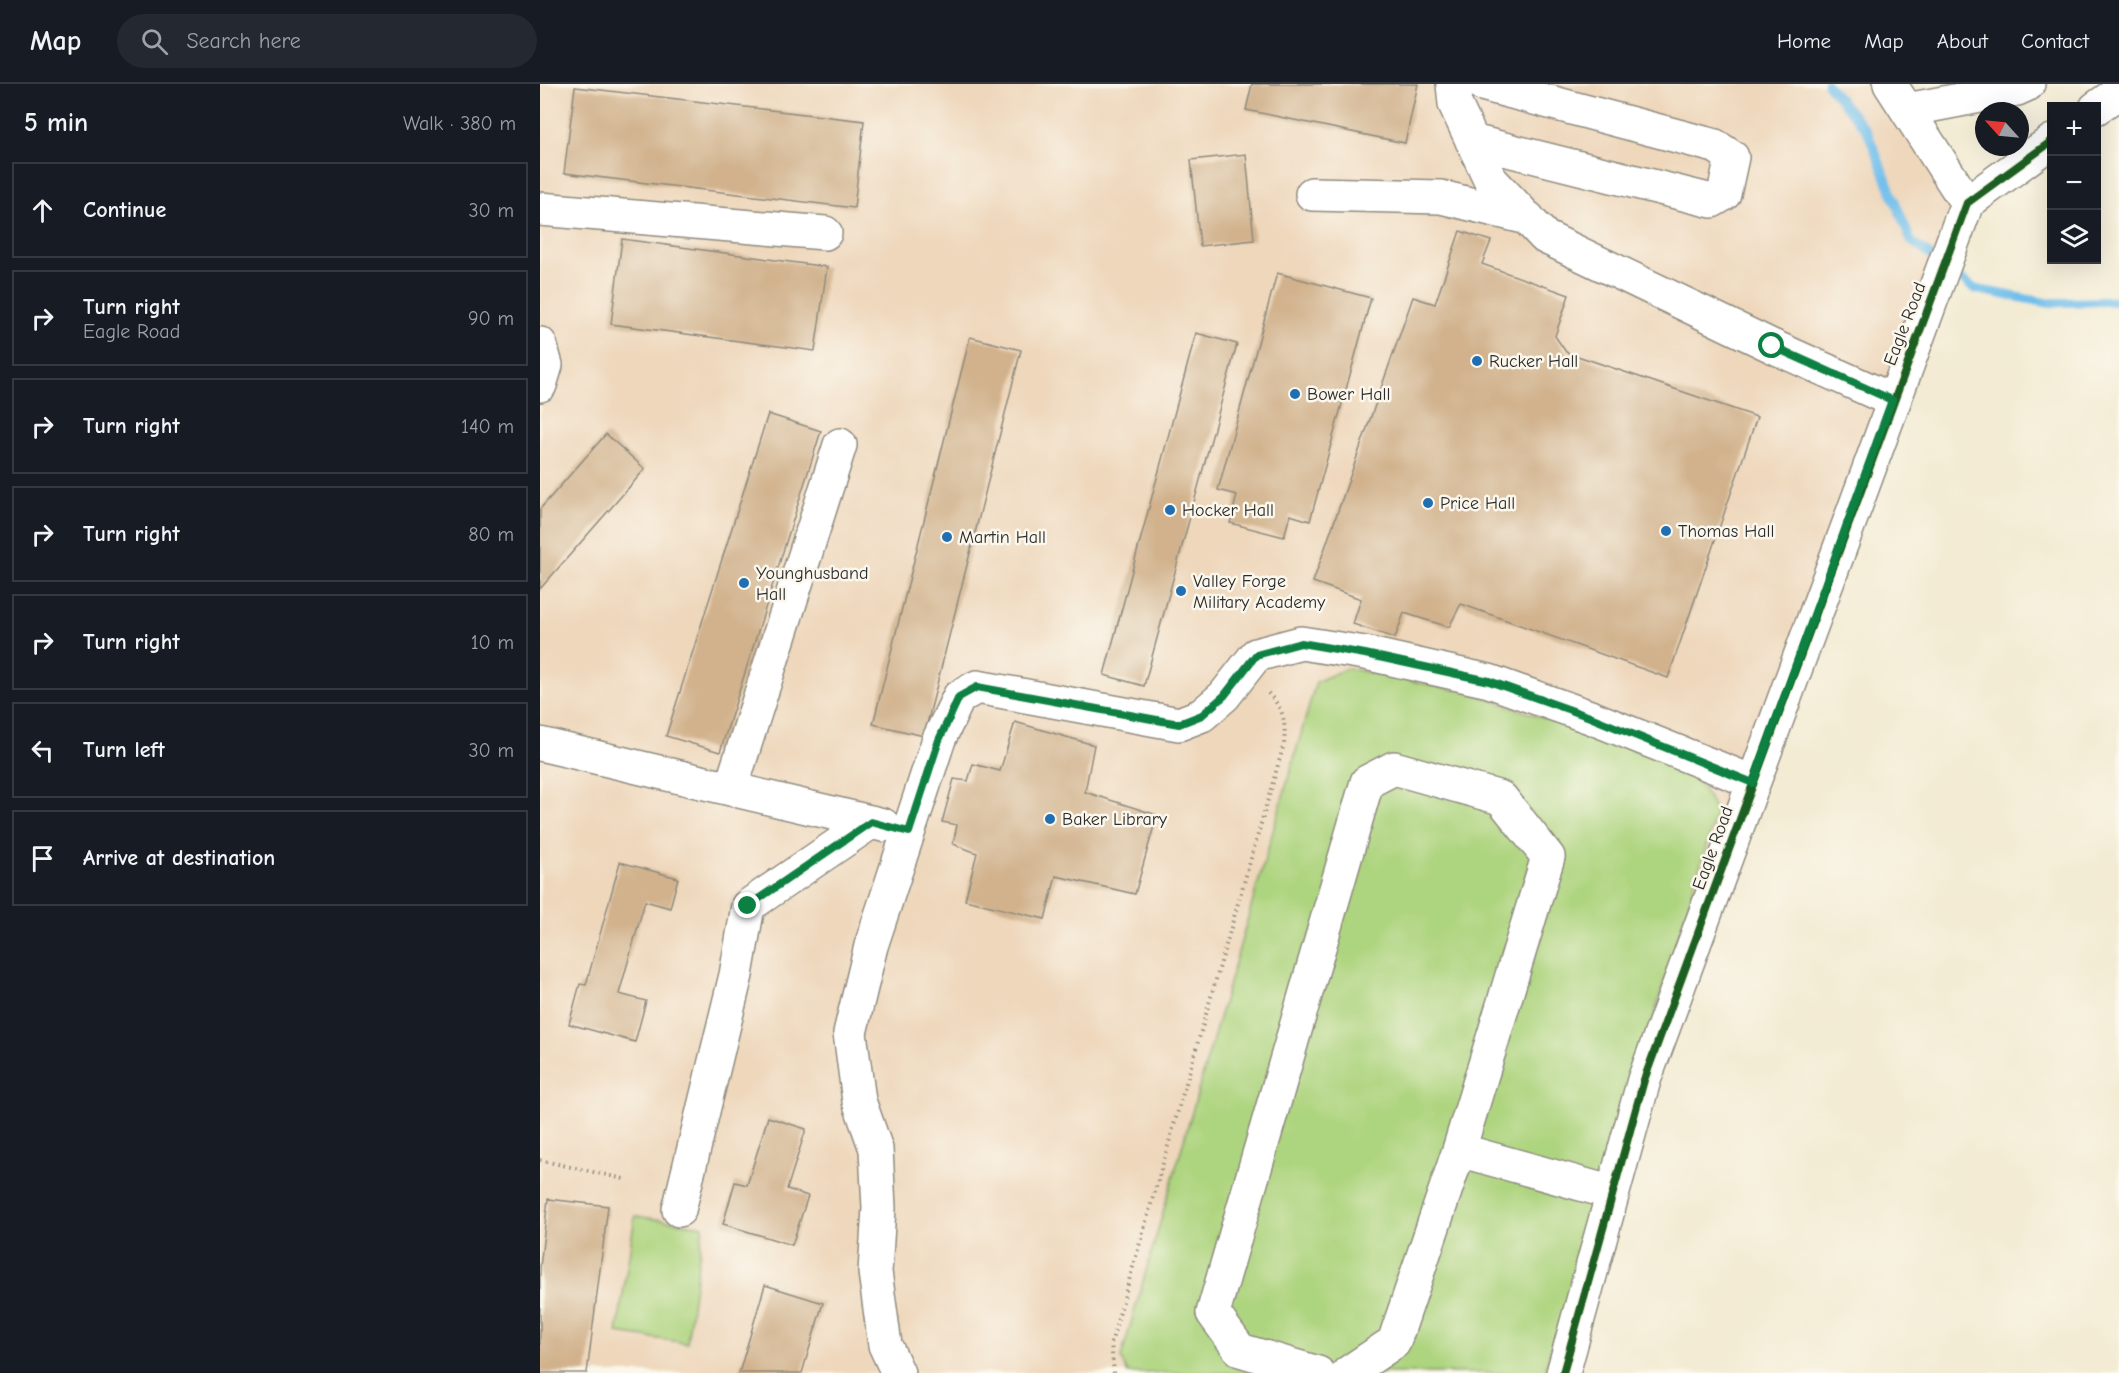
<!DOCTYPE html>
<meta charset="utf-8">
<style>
body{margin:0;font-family:"Comic Neue",sans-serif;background:#242831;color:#f1f3f6}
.controls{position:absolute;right:18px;top:18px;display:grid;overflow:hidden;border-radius:0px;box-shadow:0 6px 24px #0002}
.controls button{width:54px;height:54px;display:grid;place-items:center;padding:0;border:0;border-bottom:2px solid #363941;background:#171b24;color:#f1f3f6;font:30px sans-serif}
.compass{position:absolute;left:1435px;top:18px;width:54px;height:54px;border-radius:50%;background:#171b24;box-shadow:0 6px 24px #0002;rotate:297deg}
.stop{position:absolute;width:18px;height:18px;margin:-14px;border:4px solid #0b8043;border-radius:50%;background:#fff}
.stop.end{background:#0b8043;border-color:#fff;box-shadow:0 2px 6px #0008}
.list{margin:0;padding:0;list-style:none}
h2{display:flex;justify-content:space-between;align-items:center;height:78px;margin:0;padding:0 24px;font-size:26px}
h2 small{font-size:20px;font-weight:400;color:#9ea1a6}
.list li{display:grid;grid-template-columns:39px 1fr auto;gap:18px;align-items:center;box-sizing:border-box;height:96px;margin:0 12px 12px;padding:0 12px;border:2px solid #363941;border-radius:0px}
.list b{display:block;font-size:22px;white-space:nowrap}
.list p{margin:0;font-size:20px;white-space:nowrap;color:#9ea1a6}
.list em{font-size:20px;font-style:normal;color:#9ea1a6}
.icon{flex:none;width:33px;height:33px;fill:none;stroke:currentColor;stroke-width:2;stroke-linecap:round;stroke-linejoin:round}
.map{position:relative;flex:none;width:1579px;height:1289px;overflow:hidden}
header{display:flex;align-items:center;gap:36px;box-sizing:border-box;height:84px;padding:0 30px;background:#171b24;border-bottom:2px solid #363941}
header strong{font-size:28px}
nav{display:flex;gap:33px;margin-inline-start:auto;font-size:21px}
.search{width:420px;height:54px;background:#242831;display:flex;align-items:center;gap:15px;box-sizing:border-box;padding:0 21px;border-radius:33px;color:#9ea1a6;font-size:22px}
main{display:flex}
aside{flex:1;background:#171b24}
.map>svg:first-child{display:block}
.built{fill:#eed7bb}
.green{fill:#add47e;stroke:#6c8054;stroke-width:1.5}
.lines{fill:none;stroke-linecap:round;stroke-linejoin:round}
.stream{stroke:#71bfeb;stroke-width:9}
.building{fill:#d1b28d}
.minor-casing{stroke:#8f8b7f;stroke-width:36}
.path{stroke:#8f8b7f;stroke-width:4;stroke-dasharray:1.5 4.5;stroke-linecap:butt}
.minor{stroke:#fff;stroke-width:33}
.cycleway-casing{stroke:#fbf7ec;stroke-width:11}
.cycleway{stroke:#1b5e20;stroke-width:8}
.route{stroke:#0b8043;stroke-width:8}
.poi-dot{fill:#1f6fb2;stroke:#fbf7ec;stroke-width:2}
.labels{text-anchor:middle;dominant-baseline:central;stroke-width:5;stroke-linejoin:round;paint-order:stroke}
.street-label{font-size:18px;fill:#2b2b2b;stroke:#fbf7ec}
.poi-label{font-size:18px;fill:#2b2b2b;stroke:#fbf7ec;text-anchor:start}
</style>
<header>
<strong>Map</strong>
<div class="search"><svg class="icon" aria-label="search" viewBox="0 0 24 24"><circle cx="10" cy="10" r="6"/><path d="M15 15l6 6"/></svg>Search here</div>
<nav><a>Home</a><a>Map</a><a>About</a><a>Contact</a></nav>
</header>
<main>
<aside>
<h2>5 min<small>Walk · 380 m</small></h2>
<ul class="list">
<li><svg class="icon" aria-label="ahead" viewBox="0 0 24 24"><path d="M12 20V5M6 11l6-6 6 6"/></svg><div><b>Continue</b></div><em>30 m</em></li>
<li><svg class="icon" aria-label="right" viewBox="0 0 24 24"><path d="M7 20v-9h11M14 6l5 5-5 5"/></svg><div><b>Turn right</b><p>Eagle Road</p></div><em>90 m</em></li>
<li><svg class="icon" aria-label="right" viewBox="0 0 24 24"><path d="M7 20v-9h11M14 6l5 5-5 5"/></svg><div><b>Turn right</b></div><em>140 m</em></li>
<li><svg class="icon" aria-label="right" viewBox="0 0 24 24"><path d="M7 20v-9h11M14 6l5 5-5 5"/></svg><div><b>Turn right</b></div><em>80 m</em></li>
<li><svg class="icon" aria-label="right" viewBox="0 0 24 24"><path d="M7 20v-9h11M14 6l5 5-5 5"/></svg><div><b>Turn right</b></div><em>10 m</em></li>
<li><svg class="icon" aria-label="left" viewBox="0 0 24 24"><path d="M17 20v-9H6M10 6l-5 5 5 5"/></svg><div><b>Turn left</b></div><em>30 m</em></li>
<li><svg class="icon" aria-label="arrive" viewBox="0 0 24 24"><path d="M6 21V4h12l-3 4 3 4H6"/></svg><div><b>Arrive at destination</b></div></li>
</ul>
</aside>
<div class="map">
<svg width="1579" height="1289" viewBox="0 0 1579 1289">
<rect width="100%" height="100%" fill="#fbf7ec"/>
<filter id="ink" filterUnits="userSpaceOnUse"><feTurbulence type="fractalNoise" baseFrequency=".0167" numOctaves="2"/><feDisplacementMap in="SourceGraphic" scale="12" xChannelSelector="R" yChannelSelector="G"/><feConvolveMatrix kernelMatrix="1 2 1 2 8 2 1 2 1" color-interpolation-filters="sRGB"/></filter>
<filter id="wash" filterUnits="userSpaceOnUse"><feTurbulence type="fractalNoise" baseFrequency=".008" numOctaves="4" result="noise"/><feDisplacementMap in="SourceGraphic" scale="24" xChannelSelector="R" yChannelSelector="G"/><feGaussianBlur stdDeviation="1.35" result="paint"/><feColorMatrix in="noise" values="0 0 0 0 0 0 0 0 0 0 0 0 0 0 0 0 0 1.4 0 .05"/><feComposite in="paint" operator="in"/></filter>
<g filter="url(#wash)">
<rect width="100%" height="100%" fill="#f3ebd3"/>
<!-- built -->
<path class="built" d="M 0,0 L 1350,0 L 1427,119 L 1213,698 L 1023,1289 L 0,1289 Z"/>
<!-- green -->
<path class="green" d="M 807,584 L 935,610 L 1151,686 L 1177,727 L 1004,1289 L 588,1289 L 581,1274 L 776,598 Z
M 95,1132 L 163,1142 L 147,1259 L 77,1249 Z"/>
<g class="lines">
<!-- stream -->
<path class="stream" d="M 1287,0 L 1327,47 L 1371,157 L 1398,177
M 1409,186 L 1435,205 L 1508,219 L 1579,217"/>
</g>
<g id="blocks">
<!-- building -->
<path class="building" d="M 712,0 L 878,0 L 865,59 L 706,26 Z
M 35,3 L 324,37 L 314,124 L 24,89 Z
M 706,70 L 714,156 L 660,162 L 651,76 Z
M 920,147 L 951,157 L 942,180 L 1029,211 L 1015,252 L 1026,268 L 1217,333 L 1128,594 L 921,520 L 909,543 L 864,529 L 855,554 L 813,540 L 821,515 L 773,498 L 873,213 L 895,220 Z
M 82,155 L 287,183 L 275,267 L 71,240 Z
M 737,189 L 831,214 L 770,437 L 750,431 L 744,453 L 690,439 L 697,411 L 678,406 Z
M 656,249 L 697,260 L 604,602 L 564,591 Z
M 430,253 L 481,266 L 384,652 L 333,640 Z
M 228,330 L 281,347 L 180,668 L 126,652 Z
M 66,350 L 105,385 L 0,505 L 0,425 Z
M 475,638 L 554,661 L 545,708 L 617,731 L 595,810 L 516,792 L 505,835 L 425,816 L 437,769 L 413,760 L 417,741 L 402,738 L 414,695 L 428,697 L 433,680 L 460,687 Z
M 80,778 L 138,794 L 130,824 L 105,817 L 79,910 L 106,917 L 95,958 L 29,940 L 40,900 L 46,901 Z
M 228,1033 L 266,1045 L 247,1105 L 268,1112 L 252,1161 L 183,1140 L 195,1098 L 207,1101 Z
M 8,1115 L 68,1122 L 47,1289 L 0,1289 L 0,1183 Z
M 225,1201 L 283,1219 L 262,1289 L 199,1289 Z"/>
</g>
</g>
<g filter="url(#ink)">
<use href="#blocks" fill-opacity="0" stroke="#8f8b7f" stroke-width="1.5"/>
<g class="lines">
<!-- minor casing -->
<g class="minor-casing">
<path id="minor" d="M 913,0 L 915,20 L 950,95 L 1005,153 L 1232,262 L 1352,316
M 1350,0 L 1427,119
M 1556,24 L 1579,8
M 1367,26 L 1477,5 L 1488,0
M 932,57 L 1172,117 L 1184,110 L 1192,73 L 1175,62 L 942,0
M 772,110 L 901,113 L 988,134
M 0,125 L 285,149
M 0,260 L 6,281 L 0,301
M 0,660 L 343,741
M 191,704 L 300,361
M 919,1066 L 1073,1109
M 139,1126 L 196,891 L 208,822 L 331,738
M 358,1289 L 345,1261 L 335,1188 L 339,1124 L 336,1065 L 319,1017 L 310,949 L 331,862 L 399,655 L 419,613 L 437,603 L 639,640 L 662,631 L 684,612 L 716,571 L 761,559 L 825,569 L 949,597 L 1050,633 L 1213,698
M 778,1289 L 700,1266 L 673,1229 L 827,698 L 854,684 L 961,714 L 1008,773 L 919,1066 L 854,1258 L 808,1289
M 1023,1289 L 1104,996 L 1427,119 L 1512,57"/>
</g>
<!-- path -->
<path class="path" d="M 0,1076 L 84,1095
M 574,1289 L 571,1259 L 744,660 C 746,636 744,625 726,607"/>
<!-- minor -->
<use href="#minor" class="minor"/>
<!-- cycleway casing -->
<g class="cycleway-casing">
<path id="cycleway" d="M 1023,1289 L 1104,996 L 1427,119 L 1512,57"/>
</g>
<!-- cycleway -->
<use href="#cycleway" class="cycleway"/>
</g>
</g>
<g class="lines" filter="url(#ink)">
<!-- route -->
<path class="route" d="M 208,822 L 331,738 L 369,748 L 399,656 L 419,613 L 437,603 L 639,640 L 662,631 L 684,612 L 716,571 L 761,559 L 825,570 L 949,597 L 1050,633 L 1213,699 L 1352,316 L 1232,262"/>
</g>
<!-- markers -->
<g class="poi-dot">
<circle cx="937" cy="277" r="6"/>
<circle cx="755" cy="310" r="6"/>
<circle cx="888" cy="419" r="6"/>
<circle cx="630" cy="426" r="6"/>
<circle cx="1126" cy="447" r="6"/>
<circle cx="407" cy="453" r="6"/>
<circle cx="204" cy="499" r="6"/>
<circle cx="641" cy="507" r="6"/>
<circle cx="510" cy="735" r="6"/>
</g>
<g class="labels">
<!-- street labels -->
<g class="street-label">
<text transform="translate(1365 240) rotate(-69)">Eagle Road</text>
<text transform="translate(1173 764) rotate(-70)">Eagle Road</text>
</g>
<!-- poi labels -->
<g class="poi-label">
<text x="949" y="277">Rucker Hall</text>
<text x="767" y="310">Bower Hall</text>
<text x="900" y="419">Price Hall</text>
<text x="642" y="426">Hocker Hall</text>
<text x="1138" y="447">Thomas Hall</text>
<text x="419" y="453">Martin Hall</text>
<text x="216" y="489">Younghusband<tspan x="216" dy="21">Hall</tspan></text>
<text x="653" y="497">Valley Forge<tspan x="653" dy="21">Military Academy</tspan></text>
<text x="522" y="735">Baker Library</text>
</g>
</g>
</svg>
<div class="controls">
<button>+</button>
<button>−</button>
<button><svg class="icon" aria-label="layers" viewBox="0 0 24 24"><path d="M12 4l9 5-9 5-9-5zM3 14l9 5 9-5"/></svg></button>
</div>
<svg class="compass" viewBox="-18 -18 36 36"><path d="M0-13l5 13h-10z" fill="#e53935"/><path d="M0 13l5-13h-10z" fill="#9ea1a6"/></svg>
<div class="stop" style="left:1232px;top:262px"></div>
<div class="stop end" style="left:208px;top:822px"></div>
</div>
</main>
